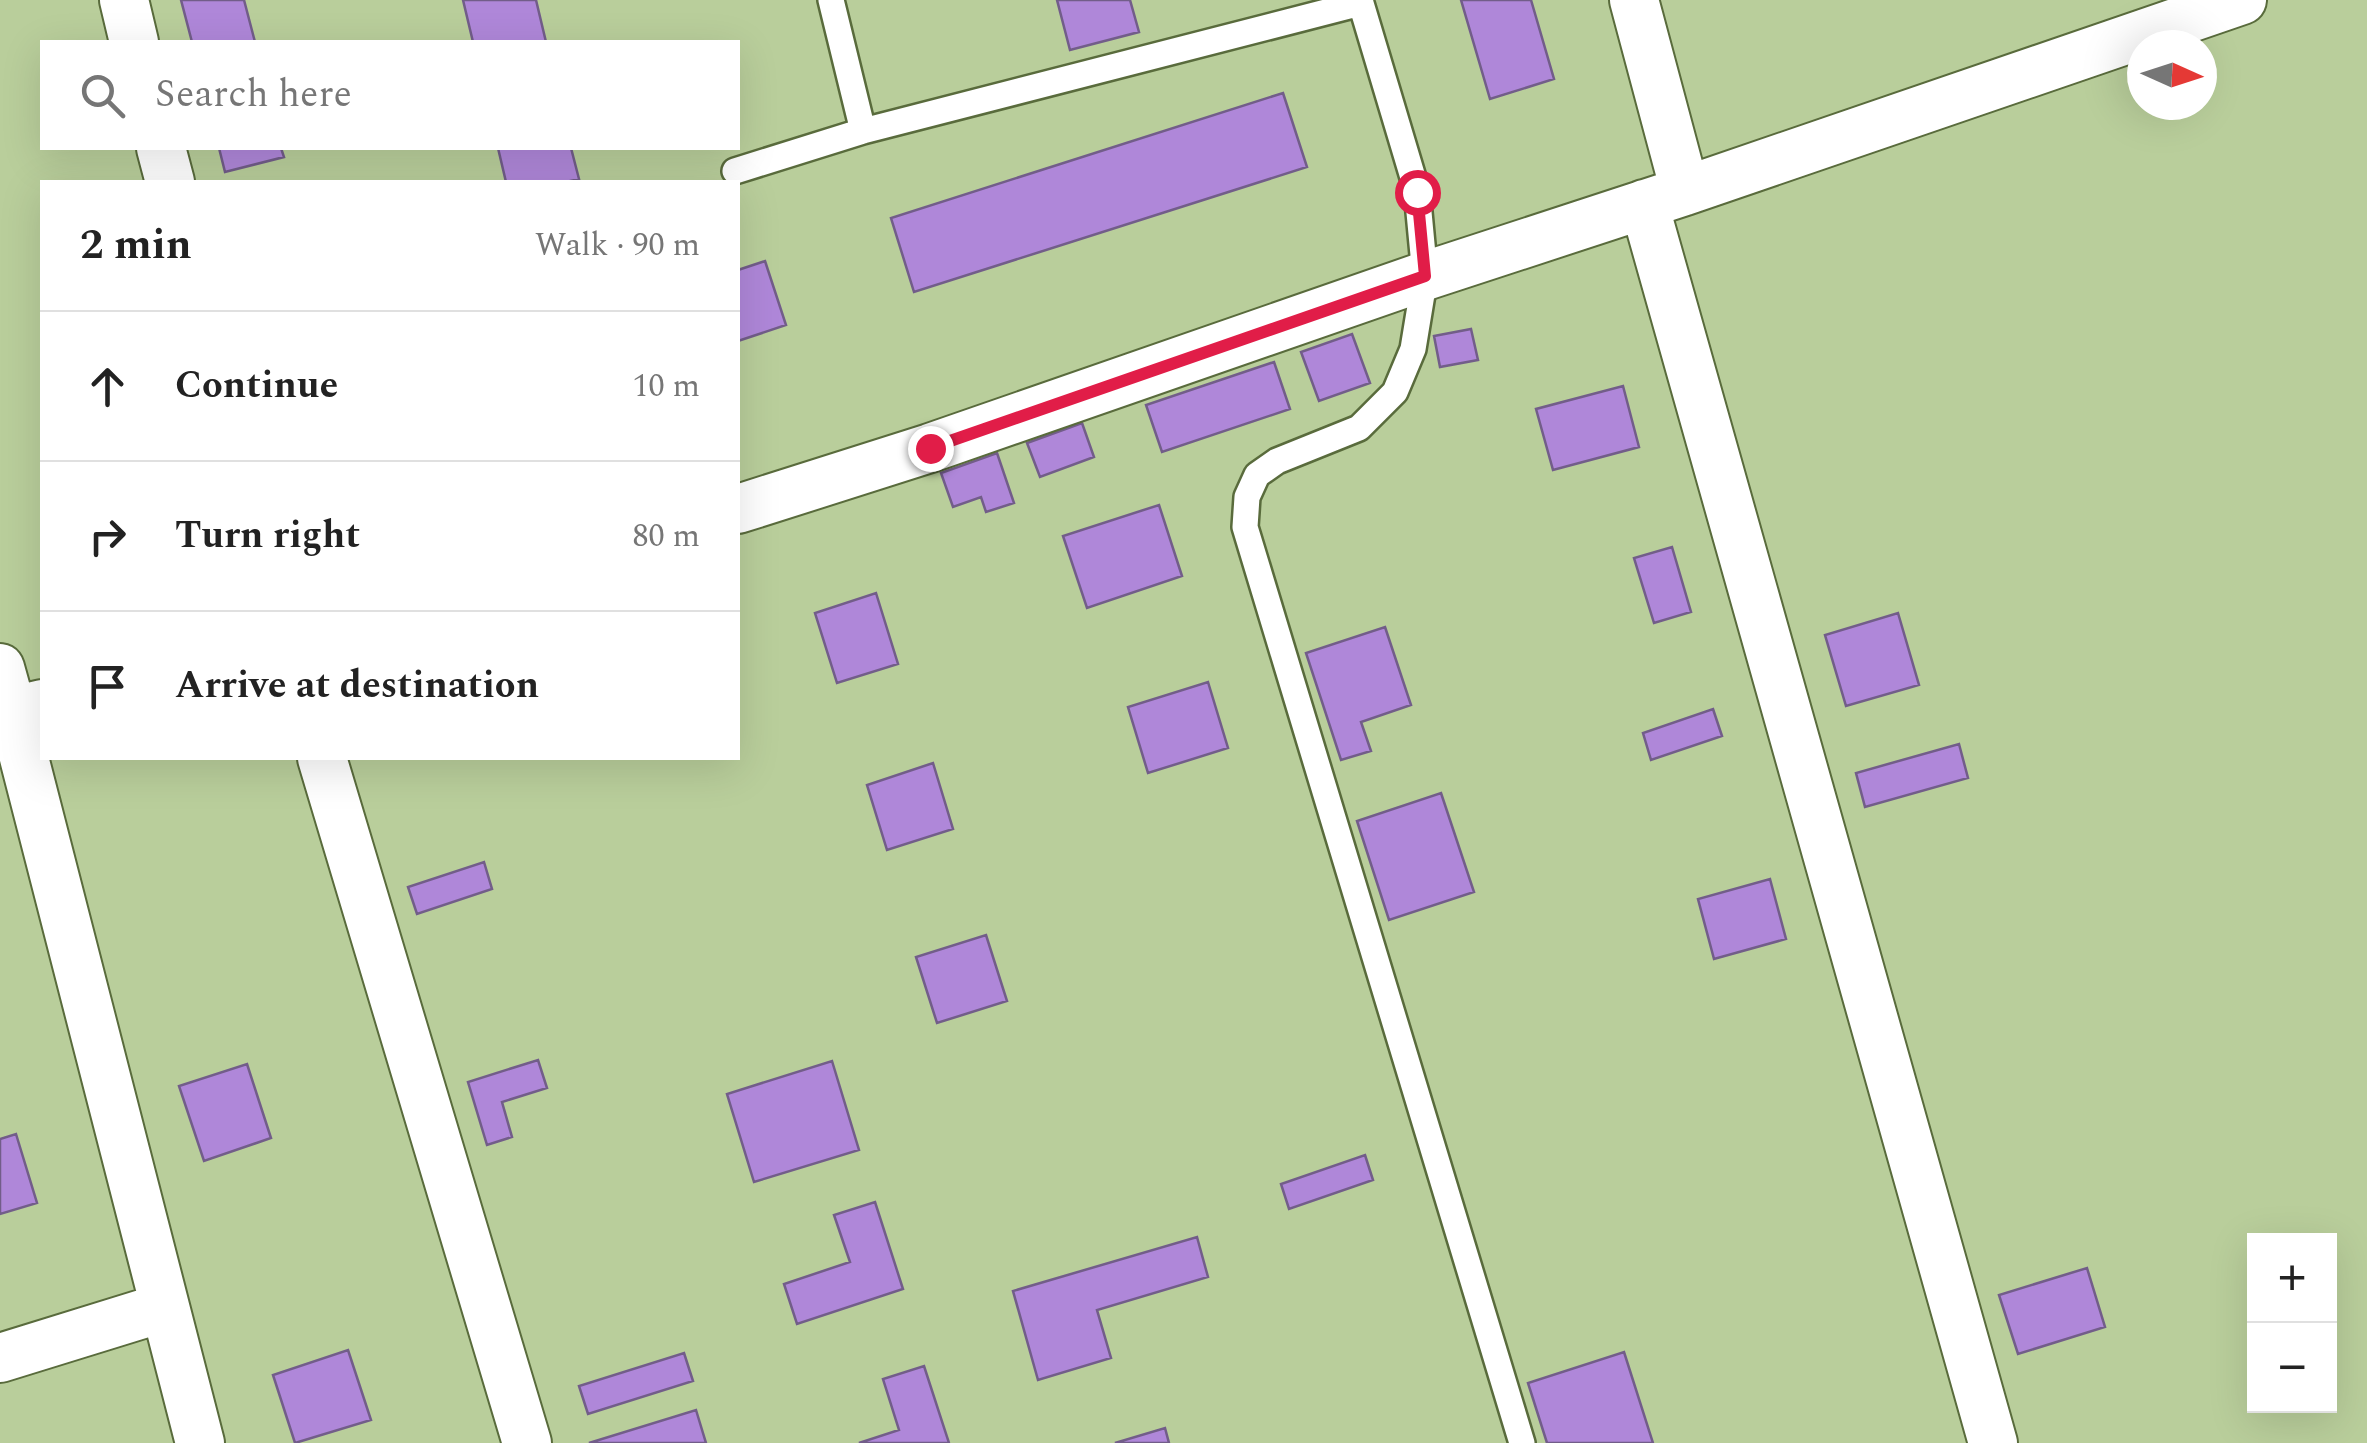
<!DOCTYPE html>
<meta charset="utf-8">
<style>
body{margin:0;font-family:Spectral,serif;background:#f2f2f2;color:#222}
.controls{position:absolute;right:30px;bottom:30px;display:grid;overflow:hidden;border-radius:0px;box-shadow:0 10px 40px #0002}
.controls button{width:90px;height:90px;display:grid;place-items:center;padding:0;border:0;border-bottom:2px solid #e0e0e0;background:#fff;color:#222;font:50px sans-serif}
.compass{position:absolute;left:2127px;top:30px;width:90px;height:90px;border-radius:50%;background:#fff;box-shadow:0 10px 40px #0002;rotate:93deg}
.stop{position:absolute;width:30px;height:30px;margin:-22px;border:8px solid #e11d48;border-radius:50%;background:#fff}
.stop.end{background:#e11d48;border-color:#fff;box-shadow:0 2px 10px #0008}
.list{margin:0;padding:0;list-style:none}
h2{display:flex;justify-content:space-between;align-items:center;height:130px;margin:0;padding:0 40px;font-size:42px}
h2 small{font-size:32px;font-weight:400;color:#767676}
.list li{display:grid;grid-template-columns:65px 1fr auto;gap:30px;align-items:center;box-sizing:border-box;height:150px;padding:0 40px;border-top:2px solid #e0e0e0}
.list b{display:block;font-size:38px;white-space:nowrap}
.list em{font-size:32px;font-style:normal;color:#767676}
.icon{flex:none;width:55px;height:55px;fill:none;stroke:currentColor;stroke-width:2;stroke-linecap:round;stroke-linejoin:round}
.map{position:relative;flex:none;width:2367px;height:1443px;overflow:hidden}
.search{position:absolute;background:#fff;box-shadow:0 10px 40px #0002;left:40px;top:40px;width:700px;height:110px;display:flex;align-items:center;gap:25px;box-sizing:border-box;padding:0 35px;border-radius:0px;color:#767676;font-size:38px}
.panel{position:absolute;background:#fff;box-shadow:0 10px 40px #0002;left:40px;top:180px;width:700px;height:580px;border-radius:0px}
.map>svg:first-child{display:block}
.building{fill:#af87d9;stroke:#725d89;stroke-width:2.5}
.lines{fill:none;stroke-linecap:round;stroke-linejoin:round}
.service-casing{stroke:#596b3c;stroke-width:30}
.minor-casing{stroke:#596b3c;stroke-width:52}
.service{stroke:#fff;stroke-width:25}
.minor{stroke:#fff;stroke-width:48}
.route{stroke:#e11d48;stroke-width:12}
</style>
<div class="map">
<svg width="2367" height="1443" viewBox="0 0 2367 1443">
<rect width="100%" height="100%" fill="#b9ce9b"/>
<!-- building -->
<path class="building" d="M 181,0 L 244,0 L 255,42 L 192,42 Z
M 463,0 L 536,0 L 546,42 L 473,42 Z
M 1057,0 L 1130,0 L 1139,32 L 1070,50 Z
M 1461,0 L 1531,0 L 1554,79 L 1490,99 Z
M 1283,93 L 1307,167 L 914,292 L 891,218 Z
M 219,148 L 281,148 L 284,157 L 225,172 Z
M 498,148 L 571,148 L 579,179 L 566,182 L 506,182 Z
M 765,261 L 786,325 L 738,341 L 738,270 Z
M 1471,329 L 1478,360 L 1440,367 L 1434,336 Z
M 1352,334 L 1370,383 L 1319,401 L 1301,352 Z
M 1274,362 L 1290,409 L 1162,452 L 1146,405 Z
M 1623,386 L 1639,447 L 1553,470 L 1536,409 Z
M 1082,423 L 1094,457 L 1040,477 L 1027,443 Z
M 997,453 L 1014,503 L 986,512 L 981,497 L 953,507 L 941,473 Z
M 1159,505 L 1182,576 L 1087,608 L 1063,536 Z
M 1672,547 L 1691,612 L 1654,623 L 1634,558 Z
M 876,593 L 898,664 L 837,683 L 815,613 Z
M 1898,613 L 1919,685 L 1846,706 L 1825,635 Z
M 1385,627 L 1411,705 L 1361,722 L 1371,751 L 1341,760 L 1306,653 Z
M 1208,682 L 1228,748 L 1148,773 L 1128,707 Z
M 1713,709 L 1722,736 L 1651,760 L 1643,733 Z
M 1959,744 L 1968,778 L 1865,807 L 1856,773 Z
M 933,763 L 953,829 L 887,850 L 867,785 Z
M 1441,793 L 1474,892 L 1389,920 L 1357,821 Z
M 484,862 L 492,889 L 417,914 L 408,887 Z
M 1770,879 L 1786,939 L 1714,959 L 1698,899 Z
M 986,935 L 1007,1001 L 937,1023 L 916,957 Z
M 538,1060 L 547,1088 L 502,1102 L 512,1137 L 487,1145 L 468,1082 Z
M 832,1061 L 859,1150 L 754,1182 L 727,1094 Z
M 247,1064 L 271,1138 L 204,1161 L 179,1086 Z
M 16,1134 L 37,1203 L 0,1214 L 0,1139 Z
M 1365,1155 L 1373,1180 L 1289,1209 L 1281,1184 Z
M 875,1202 L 903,1289 L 797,1324 L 784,1284 L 850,1262 L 834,1215 Z
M 1197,1237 L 1208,1277 L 1097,1310 L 1111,1358 L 1038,1380 L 1013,1291 Z
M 2087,1268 L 2105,1327 L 2018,1354 L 1999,1295 Z
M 348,1350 L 371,1420 L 295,1443 L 273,1375 Z
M 1624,1352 L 1653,1443 L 1547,1443 L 1528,1383 Z
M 684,1353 L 693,1381 L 588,1414 L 579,1386 Z
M 924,1366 L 949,1443 L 859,1443 L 899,1430 L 883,1379 Z
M 696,1410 L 706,1443 L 589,1443 Z
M 1165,1428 L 1169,1443 L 1115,1443 Z"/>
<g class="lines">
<!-- service casing -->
<g class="service-casing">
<path id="service" d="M 831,0 L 863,131
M 1360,0 L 1417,191 L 1425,276 L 1413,349 L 1395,392 L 1359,428 L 1277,461 L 1257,475 L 1247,497 L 1245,527 L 1522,1443
M 735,171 L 863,131 L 1361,3"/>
</g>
<!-- minor casing -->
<g class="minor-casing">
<path id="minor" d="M 124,0 L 134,42
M 1634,0 L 1685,191
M 161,148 L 170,182
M 1644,204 L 1993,1443
M 738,509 L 930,448 L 1425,276 L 1685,191 L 2242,0
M 0,668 L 12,711 L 42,704
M 12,711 L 200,1443
M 322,758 L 527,1443
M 0,1358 L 165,1307"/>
</g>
<!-- service -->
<use href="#service" class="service"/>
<!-- minor -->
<use href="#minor" class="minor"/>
</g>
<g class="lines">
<!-- route -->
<path class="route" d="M 930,448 L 1425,276 L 1417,192"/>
</g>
</svg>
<div class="controls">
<button>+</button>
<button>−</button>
</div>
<svg class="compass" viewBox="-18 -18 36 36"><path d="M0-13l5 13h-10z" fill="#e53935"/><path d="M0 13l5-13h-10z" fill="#767676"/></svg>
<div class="stop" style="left:1417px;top:192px"></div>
<div class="stop end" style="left:930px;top:448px"></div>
<div class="search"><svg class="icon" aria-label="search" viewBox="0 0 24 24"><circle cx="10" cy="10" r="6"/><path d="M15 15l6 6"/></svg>Search here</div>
<section class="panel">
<h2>2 min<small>Walk · 90 m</small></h2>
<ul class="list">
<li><svg class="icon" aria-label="ahead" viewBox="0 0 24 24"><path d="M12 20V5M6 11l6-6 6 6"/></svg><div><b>Continue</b></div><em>10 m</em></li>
<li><svg class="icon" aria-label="right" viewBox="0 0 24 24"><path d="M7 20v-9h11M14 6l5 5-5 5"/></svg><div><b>Turn right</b></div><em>80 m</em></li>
<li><svg class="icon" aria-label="arrive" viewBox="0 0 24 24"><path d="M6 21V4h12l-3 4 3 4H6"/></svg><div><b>Arrive at destination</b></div></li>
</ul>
</section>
</div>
